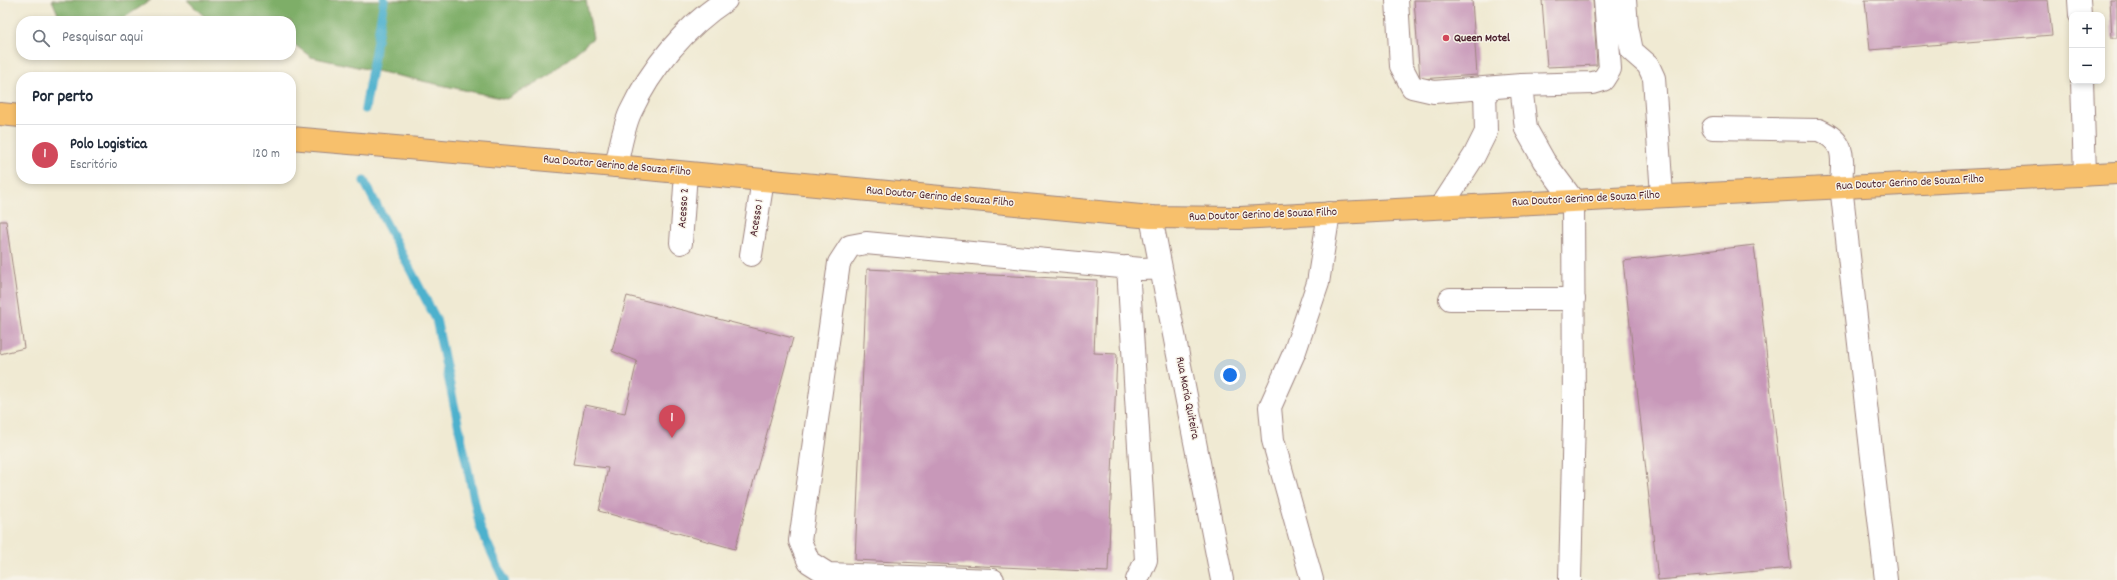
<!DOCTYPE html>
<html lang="pt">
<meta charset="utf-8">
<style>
body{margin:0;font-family:Dekko,sans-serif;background:#f2f2f3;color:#1f2937}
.controls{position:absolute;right:12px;top:12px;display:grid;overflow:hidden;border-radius:8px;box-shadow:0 2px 6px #0003}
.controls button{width:36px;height:36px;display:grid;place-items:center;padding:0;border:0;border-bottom:1px solid #e0e1e3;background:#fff;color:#1f2937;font:20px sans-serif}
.you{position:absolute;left:1230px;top:375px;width:14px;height:14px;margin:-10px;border:3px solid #fff;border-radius:50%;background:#1a73e8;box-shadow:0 0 0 6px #1a73e833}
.badge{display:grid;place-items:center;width:26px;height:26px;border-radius:50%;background:#d1495b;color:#fff;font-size:13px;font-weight:700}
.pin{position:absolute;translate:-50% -33px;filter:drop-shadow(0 1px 2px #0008)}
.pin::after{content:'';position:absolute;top:21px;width:14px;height:12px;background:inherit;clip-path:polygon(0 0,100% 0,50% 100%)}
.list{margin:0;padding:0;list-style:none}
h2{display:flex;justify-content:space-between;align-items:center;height:52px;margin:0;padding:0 16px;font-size:17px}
h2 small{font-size:13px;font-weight:400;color:#747a83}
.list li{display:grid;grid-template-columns:26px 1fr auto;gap:12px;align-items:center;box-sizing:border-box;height:60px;padding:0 16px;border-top:1px solid #e0e1e3}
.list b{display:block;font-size:15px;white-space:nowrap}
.list p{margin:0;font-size:13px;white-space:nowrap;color:#747a83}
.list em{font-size:13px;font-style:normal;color:#747a83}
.icon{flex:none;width:22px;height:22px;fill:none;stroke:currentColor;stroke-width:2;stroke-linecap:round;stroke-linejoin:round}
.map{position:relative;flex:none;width:2117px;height:580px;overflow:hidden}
.search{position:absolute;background:#fff;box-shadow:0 2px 6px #0003;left:16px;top:16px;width:280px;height:44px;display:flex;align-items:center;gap:10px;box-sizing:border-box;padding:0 14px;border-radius:16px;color:#747a83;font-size:15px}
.panel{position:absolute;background:#fff;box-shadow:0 2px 6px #0003;left:16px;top:72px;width:280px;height:112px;border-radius:16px}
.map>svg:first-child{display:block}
.forest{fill:#7eae67;stroke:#646649}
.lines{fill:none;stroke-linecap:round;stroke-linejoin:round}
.stream{stroke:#4eb1cd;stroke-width:9}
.building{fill:#c898b9}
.minor-casing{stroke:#9d847f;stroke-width:24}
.major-casing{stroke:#9d847f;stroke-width:24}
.minor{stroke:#fff;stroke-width:22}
.major{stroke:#f7c06c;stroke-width:22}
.poi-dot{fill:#d1495b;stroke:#f7f3e8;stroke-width:1.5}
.labels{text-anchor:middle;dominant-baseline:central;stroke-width:3;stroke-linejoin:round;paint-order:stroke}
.poi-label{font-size:12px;font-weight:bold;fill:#4a1f2b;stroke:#f7f3e8;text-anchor:start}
.street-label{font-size:12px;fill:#4a1f2b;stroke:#f7f3e8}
</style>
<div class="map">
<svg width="2117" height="580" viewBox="0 0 2117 580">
<rect width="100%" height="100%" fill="#f7f3e8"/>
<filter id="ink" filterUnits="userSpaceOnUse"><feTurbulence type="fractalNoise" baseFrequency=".025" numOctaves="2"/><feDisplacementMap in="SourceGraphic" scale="8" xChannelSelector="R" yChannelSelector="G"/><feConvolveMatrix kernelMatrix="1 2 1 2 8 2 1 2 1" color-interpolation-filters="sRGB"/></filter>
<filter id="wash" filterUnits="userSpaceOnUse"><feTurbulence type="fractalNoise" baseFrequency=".012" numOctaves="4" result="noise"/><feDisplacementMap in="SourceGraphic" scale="16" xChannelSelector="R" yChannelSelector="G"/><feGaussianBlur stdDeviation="0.9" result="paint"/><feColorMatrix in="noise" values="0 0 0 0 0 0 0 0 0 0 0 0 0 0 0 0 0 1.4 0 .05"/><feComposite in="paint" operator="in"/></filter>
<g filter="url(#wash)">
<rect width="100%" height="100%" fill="#f0ead3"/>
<!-- forest -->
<path class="forest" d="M 52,0 L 151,0 L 119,21 L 61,21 Z
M 187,0 L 586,0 L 593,38 L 547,77 L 506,99 L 311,57 L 295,45 L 291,45 L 291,21 L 209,21 Z"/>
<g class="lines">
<!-- stream -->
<path class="stream" d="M 365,109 L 384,0
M 364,181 L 436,319 L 480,527 L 504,580"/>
</g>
<g id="blocks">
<!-- building -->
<path class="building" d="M 1414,0 L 1472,0 L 1477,75 L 1420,79 Z
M 1542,0 L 1593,0 L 1597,65 L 1547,67 Z
M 1865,0 L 2048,0 L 2052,35 L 1870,50 Z
M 2110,0 L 2117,0 L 2117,38 L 2112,38 Z
M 0,221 L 6,221 L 24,348 L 0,354 Z
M 1754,245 L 1791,568 L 1658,580 L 1623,261 Z
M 867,269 L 1097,280 L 1094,353 L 1117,354 L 1108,572 L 855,560 Z
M 627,296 L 793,338 L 735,549 L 599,511 L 608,468 L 573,464 L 585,405 L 625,413 L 637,361 L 612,351 Z"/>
</g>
</g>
<g filter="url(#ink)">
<use href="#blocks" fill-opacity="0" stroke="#9d847f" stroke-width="1"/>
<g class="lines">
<!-- minor casing -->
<g class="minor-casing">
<path id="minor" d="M 1397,0 L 1401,66 L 1412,87 L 1434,92 L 1521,85 L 1593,83 L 1603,80 L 1610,69 L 1605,0
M 1625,0 L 1627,26 L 1632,51 L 1648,65 L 1654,78 L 1662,195
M 2079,0 L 2080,15
M 2082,81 L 2085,174
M 1521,85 L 1526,129 L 1544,161 L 1573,200 L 1574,417 L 1570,580
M 1713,128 L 1819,130 C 1848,143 1842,159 1841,186 L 1886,580
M 616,166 C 620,149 623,129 630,113 C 651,68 685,27 726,0
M 1441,207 L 1474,156 L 1486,132 L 1485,88
M 1151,217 L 1222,580
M 681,243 L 686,173
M 751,255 L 763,180
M 1128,267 L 1146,560 L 1137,580
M 1450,299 L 1574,299
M 993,580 L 828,574 L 809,562 L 800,541 L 839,263 L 850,246 L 866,243 L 1142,269 L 1161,268
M 1312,580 L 1273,440 L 1270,407 L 1295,351 L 1318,283 L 1329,213"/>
</g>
<!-- major casing -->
<g class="major-casing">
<path id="major" d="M 0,114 L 21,116
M 291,138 L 616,166 L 1151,217 L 1240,218 L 2117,173"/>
</g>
<!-- minor -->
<use href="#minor" class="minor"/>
<!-- major -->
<use href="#major" class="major"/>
</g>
</g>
<!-- markers -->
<circle class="poi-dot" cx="1446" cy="38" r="4"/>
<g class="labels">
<!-- poi labels -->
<g class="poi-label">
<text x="1454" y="38">Queen Motel</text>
</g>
<!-- street labels -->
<g class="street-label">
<text transform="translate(617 166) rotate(5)">Rua Doutor Gerino de Souza Filho</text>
<text transform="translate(1910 183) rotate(-3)">Rua Doutor Gerino de Souza Filho</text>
<text transform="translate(940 197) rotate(5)">Rua Doutor Gerino de Souza Filho</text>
<text transform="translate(1586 199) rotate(-3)">Rua Doutor Gerino de Souza Filho</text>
<text transform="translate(684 208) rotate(-86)">Acesso 2</text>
<text transform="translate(1263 215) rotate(-2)">Rua Doutor Gerino de Souza Filho</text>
<text transform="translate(757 218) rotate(-81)">Acesso 1</text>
<text transform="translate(1187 398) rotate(79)">Rua Maria Quiteira</text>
</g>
</g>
</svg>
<div class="controls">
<button>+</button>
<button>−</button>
</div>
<div class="you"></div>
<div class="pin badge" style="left:672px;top:438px">1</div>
<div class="search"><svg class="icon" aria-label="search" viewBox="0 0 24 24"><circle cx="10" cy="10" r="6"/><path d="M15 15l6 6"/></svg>Pesquisar aqui</div>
<section class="panel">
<h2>Por perto<small></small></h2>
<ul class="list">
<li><span class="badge">1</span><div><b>Polo Logistica</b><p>Escritório</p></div><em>120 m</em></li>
</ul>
</section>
</div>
